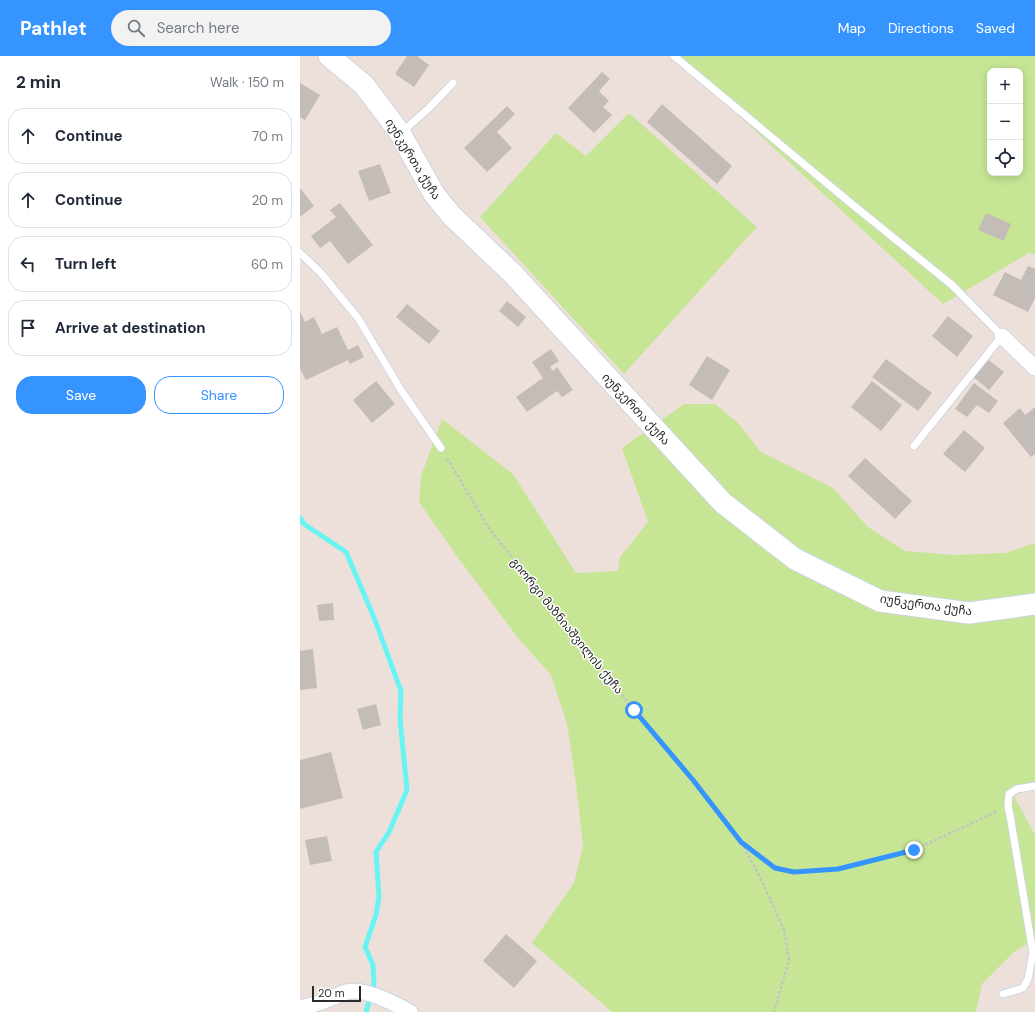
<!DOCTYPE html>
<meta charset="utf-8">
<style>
body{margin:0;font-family:"DM Sans","Noto Sans Georgian",sans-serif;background:#f2f2f3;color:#1f2937}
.controls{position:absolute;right:12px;top:12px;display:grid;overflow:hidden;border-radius:8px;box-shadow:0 2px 10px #0003}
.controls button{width:36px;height:36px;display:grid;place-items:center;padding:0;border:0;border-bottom:1px solid #e0e1e3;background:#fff;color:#1f2937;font:20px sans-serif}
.scale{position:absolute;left:12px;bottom:10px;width:49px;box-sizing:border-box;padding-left:4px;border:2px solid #2a2a2a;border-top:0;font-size:11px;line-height:14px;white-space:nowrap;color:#2a2a2a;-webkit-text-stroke:3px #fff;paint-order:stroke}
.stop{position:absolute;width:12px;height:12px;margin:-9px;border:3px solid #3694ff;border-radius:50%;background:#fff}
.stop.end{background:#3694ff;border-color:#fff;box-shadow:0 1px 4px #0008}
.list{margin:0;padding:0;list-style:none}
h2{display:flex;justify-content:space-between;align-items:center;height:52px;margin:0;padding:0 16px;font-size:17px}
h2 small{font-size:13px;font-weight:400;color:#747a83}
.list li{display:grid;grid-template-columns:26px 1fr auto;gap:12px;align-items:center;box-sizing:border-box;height:56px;margin:0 8px 8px;padding:0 8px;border:1px solid #e0e1e3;border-radius:16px}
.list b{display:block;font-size:15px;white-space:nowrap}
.list em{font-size:13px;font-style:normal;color:#747a83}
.actions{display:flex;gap:8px;padding:12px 16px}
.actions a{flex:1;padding:9px 0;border:1px solid #3694ff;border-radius:16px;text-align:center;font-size:14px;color:#3694ff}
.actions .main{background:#3694ff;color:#fff}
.icon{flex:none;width:22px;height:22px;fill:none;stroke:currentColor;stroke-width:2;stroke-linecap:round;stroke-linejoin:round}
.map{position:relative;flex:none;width:735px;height:956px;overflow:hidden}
header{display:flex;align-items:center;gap:24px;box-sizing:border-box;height:56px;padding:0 20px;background:#3694ff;color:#fff}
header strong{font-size:19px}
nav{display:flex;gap:22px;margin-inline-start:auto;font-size:14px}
.search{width:280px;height:36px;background:#f2f2f3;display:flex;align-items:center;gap:10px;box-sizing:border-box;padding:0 14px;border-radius:22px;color:#747a83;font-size:15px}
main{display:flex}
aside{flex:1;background:#fff}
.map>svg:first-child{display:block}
.green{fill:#c7e695;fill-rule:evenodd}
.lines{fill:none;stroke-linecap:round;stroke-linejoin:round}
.stream{stroke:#69f4f2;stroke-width:5}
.building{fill:#c4bcb7}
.lane-casing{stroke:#cdd6e0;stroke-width:9}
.street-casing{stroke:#cdd6e0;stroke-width:17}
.secondary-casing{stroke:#cdd6e0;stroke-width:23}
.path{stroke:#c3c3c3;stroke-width:2.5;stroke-dasharray:3 2;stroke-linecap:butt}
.lane{stroke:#fff;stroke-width:7}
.street{stroke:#fff;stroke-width:15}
.secondary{stroke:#fff;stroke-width:21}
.route{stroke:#3694ff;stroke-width:5}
.labels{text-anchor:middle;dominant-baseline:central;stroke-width:3;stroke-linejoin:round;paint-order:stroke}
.street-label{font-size:12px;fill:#2a2a2a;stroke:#fff}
</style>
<header>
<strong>Pathlet</strong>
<div class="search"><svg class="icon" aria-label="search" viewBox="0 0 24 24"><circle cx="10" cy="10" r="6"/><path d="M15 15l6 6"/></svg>Search here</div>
<nav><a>Map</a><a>Directions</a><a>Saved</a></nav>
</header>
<main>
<aside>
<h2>2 min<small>Walk · 150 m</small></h2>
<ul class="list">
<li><svg class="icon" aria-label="ahead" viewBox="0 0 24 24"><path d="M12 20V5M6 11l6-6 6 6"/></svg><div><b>Continue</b></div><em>70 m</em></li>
<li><svg class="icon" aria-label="ahead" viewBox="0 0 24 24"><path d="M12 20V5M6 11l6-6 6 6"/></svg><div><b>Continue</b></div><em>20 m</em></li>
<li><svg class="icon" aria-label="left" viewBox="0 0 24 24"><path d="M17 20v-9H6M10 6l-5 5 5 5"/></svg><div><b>Turn left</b></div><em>60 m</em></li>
<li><svg class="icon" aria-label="arrive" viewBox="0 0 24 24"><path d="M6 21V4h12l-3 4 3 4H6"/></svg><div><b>Arrive at destination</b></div></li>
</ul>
<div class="actions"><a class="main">Save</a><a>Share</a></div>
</aside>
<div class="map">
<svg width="735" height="956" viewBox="0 0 735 956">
<rect width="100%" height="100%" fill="#ede0db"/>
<!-- green -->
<path class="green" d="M 374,0 L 735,0 L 735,199 L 729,197 L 643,248 ZM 690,15 L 720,15 L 720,117 L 690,117 Z
M 329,57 L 457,171 L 324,318 L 180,161 L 256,77 L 286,100 Z
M 384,348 L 415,348 L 438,367 L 461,396 L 533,432 L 568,471 L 605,495 L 654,499 L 705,497 L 735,487 L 735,731 L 714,740 L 735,779 L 735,883 L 714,896 L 682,928 L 676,956 L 312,956 L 232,887 L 274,827 L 283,790 L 276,728 L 267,668 L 251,619 L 218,582 L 156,499 L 119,446 L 121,420 L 142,363 L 213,418 L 276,517 L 318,515 L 320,501 L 348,466 L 322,392 Z"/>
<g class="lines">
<!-- stream -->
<path class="stream" d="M 0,462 L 4,468 L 46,496 L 75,564 L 101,635 L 100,663 L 107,734 L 89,776 L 76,796 L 79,841 L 76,859 L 65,891 L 73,909 L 74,928 L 66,956"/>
</g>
<!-- building -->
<path class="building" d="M 107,0 L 117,0 L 129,9 L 114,31 L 95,18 Z
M 302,16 L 310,23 L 299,35 L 309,45 L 303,51 L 312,59 L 294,77 L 268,52 Z
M 0,27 L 20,39 L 5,64 L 0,61 Z
M 362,48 L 432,110 L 417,128 L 347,66 Z
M 207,50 L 215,58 L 197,76 L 212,92 L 187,116 L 164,92 Z
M 80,108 L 91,137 L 69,145 L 58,115 Z
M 0,132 L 14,150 L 0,161 Z
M 40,147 L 73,189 L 48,208 L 30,185 L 20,192 L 11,180 L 36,161 L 30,154 Z
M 686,157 L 711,168 L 704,185 L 678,174 Z
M 728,210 L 735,213 L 735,242 L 728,256 L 693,239 L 705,216 L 721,224 Z
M 207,245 L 226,261 L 218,271 L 199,255 Z
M 107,248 L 140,275 L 129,288 L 96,261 Z
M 0,255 L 5,266 L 14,261 L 22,278 L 37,271 L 48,294 L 58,289 L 64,301 L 50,308 L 48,304 L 6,324 L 0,313 Z
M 648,260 L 673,280 L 657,301 L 632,280 Z
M 251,293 L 259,305 L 250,311 L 253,315 L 257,311 L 273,334 L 262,341 L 257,335 L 227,356 L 216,341 L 243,322 L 232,306 Z
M 407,300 L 430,314 L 412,344 L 389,329 Z
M 686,302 L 704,316 L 689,334 L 672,320 Z
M 586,303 L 632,337 L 618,355 L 572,321 Z
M 76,325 L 95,348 L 72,367 L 53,344 Z
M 572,325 L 602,349 L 581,375 L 551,351 Z
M 674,327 L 698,345 L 689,357 L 677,349 L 667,361 L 655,353 Z
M 735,351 L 735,398 L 731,401 L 703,367 L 720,352 L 725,359 Z
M 664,374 L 685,392 L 665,416 L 643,398 Z
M 565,402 L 612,445 L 595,463 L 548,420 Z
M 33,547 L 34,564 L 19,565 L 17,549 Z
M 13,593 L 17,632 L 0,634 L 0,595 Z
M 76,648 L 81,669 L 63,674 L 57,653 Z
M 31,696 L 43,742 L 0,753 L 0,704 Z
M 27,780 L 32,805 L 10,809 L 5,784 Z
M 206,878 L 237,905 L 214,932 L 183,905 Z"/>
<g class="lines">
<!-- lane casing -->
<g class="lane-casing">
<path id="lane" d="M 374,0 L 553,149 L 652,229 L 702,280 L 614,390
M 102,76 L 129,52 L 153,27
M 0,197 L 21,217 L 58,262 L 101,334 L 141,392
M 703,938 L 723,932 L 728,923 L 733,897 L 711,765 L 708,750 L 709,738 L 717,733 L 735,730"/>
</g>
<!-- street casing -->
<g class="street-casing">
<path id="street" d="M 702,280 L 735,312
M 0,952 C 10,950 20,947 29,943 C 35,941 41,938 46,936 C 64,931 94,947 110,956"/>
</g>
<!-- secondary casing -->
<g class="secondary-casing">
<path id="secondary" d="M 29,0 L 64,29 L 100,77 L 134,138 L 151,159 L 213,218 L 423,447 L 495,503 L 580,545 L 669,557 L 735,548"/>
</g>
<!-- path -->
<path class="path" d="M 147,402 L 190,474 L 294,602 L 334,654 L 393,724 L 441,786 L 461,823 L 484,874 L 489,904 L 474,956
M 443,787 L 475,812 L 494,816 L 537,813 L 614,794 L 698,755"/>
<!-- lane -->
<use href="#lane" class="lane"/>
<!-- street -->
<use href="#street" class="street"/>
<!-- secondary -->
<use href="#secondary" class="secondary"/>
</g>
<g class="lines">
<!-- route -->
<path class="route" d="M 334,654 L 393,724 L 441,786 L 475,812 L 494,816 L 538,813 L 614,794"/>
</g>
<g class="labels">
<!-- street labels -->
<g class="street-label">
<text transform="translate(113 103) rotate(58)">იუნკერთა ქუჩა</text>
<text transform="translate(336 353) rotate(47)">იუნკერთა ქუჩა</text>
<text transform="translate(626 549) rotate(8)">იუნკერთა ქუჩა</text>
<text transform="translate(267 570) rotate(51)">გიორგი მაზნიაშვილის ქუჩა</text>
</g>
</g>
</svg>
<div class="controls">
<button>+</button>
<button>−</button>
<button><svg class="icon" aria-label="locate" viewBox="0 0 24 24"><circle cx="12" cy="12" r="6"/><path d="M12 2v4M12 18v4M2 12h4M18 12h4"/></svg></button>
</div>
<div class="scale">20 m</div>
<div class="stop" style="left:334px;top:654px"></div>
<div class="stop end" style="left:614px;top:794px"></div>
</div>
</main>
